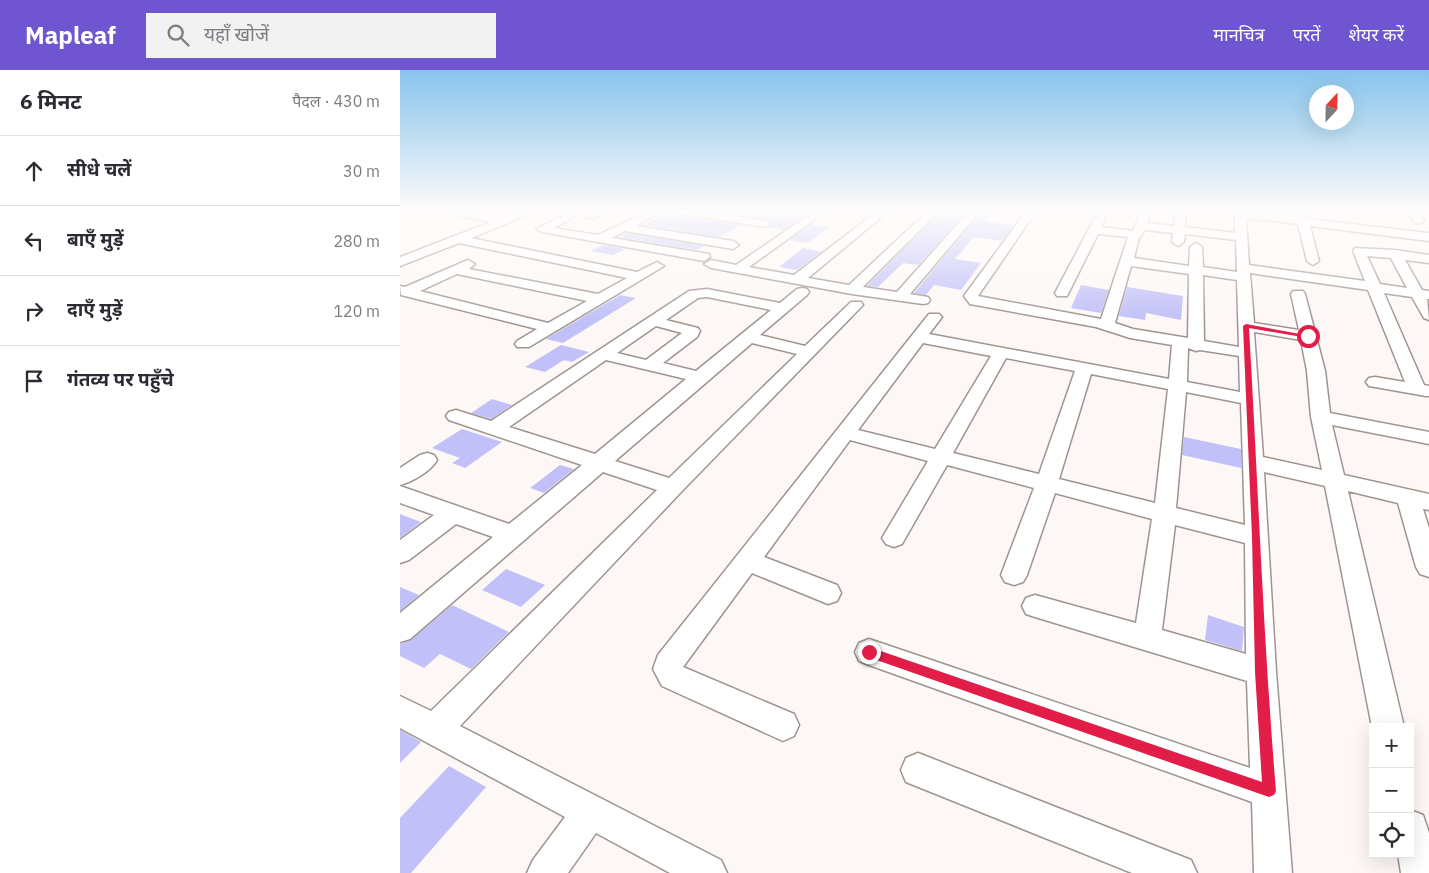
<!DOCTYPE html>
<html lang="hi">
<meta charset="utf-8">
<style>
body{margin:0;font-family:"IBM Plex Sans","Noto Sans Devanagari",sans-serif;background:#f2f2f3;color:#2b2b33}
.controls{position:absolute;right:15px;bottom:15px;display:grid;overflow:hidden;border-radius:0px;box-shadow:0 5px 20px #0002}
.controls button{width:45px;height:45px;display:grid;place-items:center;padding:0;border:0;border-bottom:1px solid #e1e1e2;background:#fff;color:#2b2b33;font:25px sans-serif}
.compass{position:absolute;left:909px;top:15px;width:45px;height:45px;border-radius:50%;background:#fff;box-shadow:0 5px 20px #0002;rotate:22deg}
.stop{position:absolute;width:15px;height:15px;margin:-11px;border:4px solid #e11d48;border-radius:50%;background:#fff}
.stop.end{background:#e11d48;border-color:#fff;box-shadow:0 1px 5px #0008}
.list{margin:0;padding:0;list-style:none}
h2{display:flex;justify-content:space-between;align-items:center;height:65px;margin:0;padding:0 20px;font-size:21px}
h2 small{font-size:16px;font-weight:400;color:#7c7c81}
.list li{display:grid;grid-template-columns:32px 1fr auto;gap:15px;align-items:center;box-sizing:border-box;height:70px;padding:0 20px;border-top:1px solid #e1e1e2}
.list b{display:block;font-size:19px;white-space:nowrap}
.list em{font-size:16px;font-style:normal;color:#7c7c81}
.icon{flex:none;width:28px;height:28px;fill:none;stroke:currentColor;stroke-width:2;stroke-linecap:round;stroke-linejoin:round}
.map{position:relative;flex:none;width:1029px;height:803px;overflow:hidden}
header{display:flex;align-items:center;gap:30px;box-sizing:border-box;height:70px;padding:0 25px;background:#6f56d0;color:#fff}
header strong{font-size:24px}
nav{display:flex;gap:28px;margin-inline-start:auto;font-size:18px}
.search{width:350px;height:45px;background:#f2f2f3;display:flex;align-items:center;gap:12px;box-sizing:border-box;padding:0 18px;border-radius:0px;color:#7c7c81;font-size:19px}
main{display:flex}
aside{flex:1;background:#fff}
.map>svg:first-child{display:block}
.building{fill:#c1c0f8}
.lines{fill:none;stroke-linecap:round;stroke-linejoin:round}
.minor-casing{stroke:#9f948f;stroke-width:3}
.minor{fill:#fff;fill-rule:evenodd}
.route{fill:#e11d48}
</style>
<header>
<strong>Mapleaf</strong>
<div class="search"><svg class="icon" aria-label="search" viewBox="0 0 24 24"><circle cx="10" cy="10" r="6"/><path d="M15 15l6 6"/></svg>यहाँ खोजें</div>
<nav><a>मानचित्र</a><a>परतें</a><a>शेयर करें</a></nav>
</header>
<main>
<aside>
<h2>6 मिनट<small>पैदल · 430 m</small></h2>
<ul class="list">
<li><svg class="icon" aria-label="ahead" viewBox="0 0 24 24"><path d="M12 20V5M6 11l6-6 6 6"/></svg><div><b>सीधे चलें</b></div><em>30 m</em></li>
<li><svg class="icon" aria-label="left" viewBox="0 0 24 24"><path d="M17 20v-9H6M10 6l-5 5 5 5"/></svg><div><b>बाएँ मुड़ें</b></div><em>280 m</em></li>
<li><svg class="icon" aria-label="right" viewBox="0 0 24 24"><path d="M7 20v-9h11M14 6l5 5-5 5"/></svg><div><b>दाएँ मुड़ें</b></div><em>120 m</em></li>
<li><svg class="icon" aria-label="arrive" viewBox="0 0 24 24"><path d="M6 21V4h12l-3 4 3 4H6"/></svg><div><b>गंतव्य पर पहुँचे</b></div></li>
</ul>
</aside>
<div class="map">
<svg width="1029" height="803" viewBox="0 0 1029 803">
<rect width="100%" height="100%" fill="#fdf8f6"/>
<!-- building -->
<path class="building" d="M 305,140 L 413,140 L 383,160 L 369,157 L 373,153 L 365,149 Z
M 542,140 L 568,140 L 518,195 L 503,193 L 478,217 L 467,216 Z
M 583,140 L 595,140 L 585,151 L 614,155 L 602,171 L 574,167 L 555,189 L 581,193 L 561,220 L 534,215 L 526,225 L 514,223 Z
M 270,142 L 276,145 L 340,155 L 319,167 L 243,155 Z
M 411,155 L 429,158 L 407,173 L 389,170 Z
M 227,163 L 304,176 L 297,180 L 219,167 Z
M 203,175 L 225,179 L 213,185 L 191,181 Z
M 403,178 L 421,182 L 397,200 L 379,197 Z
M 681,215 L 709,220 L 701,243 L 671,238 Z
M 727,217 L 783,226 L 781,250 L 746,243 L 745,250 L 719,246 Z
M 220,225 L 236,228 L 163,273 L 146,269 Z
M 161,275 L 189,282 L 172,292 L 164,290 L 145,302 L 125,297 Z
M 92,329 L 112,335 L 91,349 L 71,343 Z
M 62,359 L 102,372 L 65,398 L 52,393 L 60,388 L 32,378 Z
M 784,367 L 841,379 L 841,398 L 782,385 Z
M 160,395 L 174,399 L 144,423 L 130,418 Z
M 0,444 L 21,452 L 0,468 Z
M 106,499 L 145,515 L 121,537 L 82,520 Z
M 0,517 L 19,525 L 0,541 Z
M 52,535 L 109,562 L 71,599 L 40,584 L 24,598 L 0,586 L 0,574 L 11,570 Z
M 808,545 L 844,557 L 842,581 L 805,570 Z
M 0,660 L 21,672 L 0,693 Z
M 49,696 L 86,717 L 11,803 L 0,803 L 0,748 Z"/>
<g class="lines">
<!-- minor casing -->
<g class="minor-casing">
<path id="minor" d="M 41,140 L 62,140 L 103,147 L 122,140 L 136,140 L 135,142 L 71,168 L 237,202 L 257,192 L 264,196 L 129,277 L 117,277 L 115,274 L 117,271 L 137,259 L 1,225 L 0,216 L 5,217 L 68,190 L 75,194 L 69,199 L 198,224 L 227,208 L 59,173 L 0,196 L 0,187 L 91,152 L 46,143 ZM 57,204 L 187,231 L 148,253 L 20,221 Z
M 197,140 L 211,140 L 195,148 L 187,148 L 185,146 Z
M 251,140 L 264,140 L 236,156 L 333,171 L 339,175 L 333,179 L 225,161 L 212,168 L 309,184 L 310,187 L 304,191 L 142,162 L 136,159 L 168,143 L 172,144 L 174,146 L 172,148 L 154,158 L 198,165 Z
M 271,140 L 295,140 L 365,151 L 371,154 L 365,157 L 276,143 Z
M 416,140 L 428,140 L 349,197 L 394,205 L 479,140 L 490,140 L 408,208 L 449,215 L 529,140 L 540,140 L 463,217 L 497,222 L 570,140 L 581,140 L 510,224 L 528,227 L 530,230 L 528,233 L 523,234 L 452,224 L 311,198 L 304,194 L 311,190 L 336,195 Z
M 627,140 L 637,140 L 578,226 L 701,249 L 728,167 L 698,164 L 667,226 L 657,226 L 655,223 L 699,140 L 709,140 L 701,157 L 733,161 L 742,140 L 752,140 L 747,153 L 774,156 L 776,140 L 786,140 L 785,157 L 835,163 L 835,140 L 895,147 L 891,140 L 901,140 L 907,149 L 1029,163 L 1029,171 L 910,156 L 919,191 L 913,195 L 907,191 L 898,154 L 846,148 L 849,195 L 965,211 L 953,181 L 955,178 L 995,180 L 1029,185 L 1029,193 L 1005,190 L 1022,220 L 1029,221 L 1029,229 L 1027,229 L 1029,250 L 1024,248 L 1012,227 L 984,223 L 1024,315 L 1029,316 L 1029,326 L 1026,326 L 975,317 L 969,316 L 966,312 L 969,308 L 975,307 L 1005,312 L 968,220 L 850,203 L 854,253 L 899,260 L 891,224 L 893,221 L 903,221 L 905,224 L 925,301 L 930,343 L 1029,362 L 1029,374 L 932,355 L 944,405 L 1029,424 L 1029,440 L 1023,439 L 1029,458 L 1029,507 L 1020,504 L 1016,497 L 998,433 L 948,421 L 1004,657 L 972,657 L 925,416 L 864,402 L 876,602 L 892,803 L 854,803 L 852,732 L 469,595 L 459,591 L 455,582 L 459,573 L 469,569 L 850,698 L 847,611 L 635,547 L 626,544 L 622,536 L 626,528 L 635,525 L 736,553 L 752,449 L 655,423 L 627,505 L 623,512 L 614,515 L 605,512 L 601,505 L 634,418 L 547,395 L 502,474 L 494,477 L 486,474 L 482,468 L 528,391 L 450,370 L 364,487 L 437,515 L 441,523 L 437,531 L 428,534 L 352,503 L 283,597 L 394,644 L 399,655 L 394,666 L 383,671 L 262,616 L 253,599 L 258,585 L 529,244 L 539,244 L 542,247 L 529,264 L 769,309 L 772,275 L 730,268 L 696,257 L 570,234 L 564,226 ZM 745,160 L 773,163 L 772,172 L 778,176 L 784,172 L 785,164 L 836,170 L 837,202 L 803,197 L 802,177 L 796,173 L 790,177 L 789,196 L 734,188 L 739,168 ZM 967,186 L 991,188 L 1007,218 L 980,214 ZM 731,196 L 789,204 L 788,268 L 733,259 L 715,253 ZM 803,205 L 837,210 L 839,277 L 804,271 ZM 854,262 L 901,270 L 907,301 L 911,347 L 922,400 L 863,387 ZM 523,273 L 591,286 L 535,379 L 458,360 ZM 788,278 L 796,281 L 800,280 L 839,286 L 840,322 L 787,312 ZM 606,288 L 675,301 L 639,404 L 553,383 ZM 691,304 L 768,319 L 755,433 L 659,409 ZM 786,322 L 841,333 L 845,455 L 776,438 ZM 775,455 L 845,473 L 846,584 L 762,560 Z
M 1005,140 L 1016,140 L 1025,151 L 1019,154 L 1015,153 Z
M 402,218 L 407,219 L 409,222 L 407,225 L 360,265 L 405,276 L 451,232 L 461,232 L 463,235 L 281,422 L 60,656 L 321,790 L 327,803 L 270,803 L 196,763 L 168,803 L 127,803 L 133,790 L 165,747 L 0,658 L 0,626 L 31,641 L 257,420 L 203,402 L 10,569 L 0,572 L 0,543 L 93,467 L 56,454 L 9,490 L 0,493 L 0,470 L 34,445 L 0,433 L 0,416 L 109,454 L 182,395 L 49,350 L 46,346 L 49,342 L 56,340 L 91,351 L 289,221 L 307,219 L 380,233 L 397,219 ZM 307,227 L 371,240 L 296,301 L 263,293 L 297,267 L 300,261 L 298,258 L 266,250 L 298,228 ZM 256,256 L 282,263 L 246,290 L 217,283 ZM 352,273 L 397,284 L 269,408 L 215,391 ZM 206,290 L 286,309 L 195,384 L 109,357 Z
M 27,383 L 34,385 L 37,390 C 31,401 12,412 0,415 L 0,398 L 20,385 Z
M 518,683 L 791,790 L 797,803 L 732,803 L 506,712 L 501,700 L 506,688 Z
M 1010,740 L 1023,745 L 1029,763 L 1029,803 L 1001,803 L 998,784 L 1010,784 Z"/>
</g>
<!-- minor -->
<use href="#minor" class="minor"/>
</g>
<!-- sky -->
<linearGradient id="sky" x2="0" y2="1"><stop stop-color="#86c4ec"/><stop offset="0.56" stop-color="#fefcfb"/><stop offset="1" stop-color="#fefcfb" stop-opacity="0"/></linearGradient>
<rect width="1029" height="252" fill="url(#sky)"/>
<!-- route -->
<path class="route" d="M 846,254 L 911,266 L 908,268 L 849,258 C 858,412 863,567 876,721 L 874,725 L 869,727 L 465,586 L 463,582 L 465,579 L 469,577 L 862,712 L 855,602 L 852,467 L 843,256 Z"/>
</svg>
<div class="controls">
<button>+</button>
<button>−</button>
<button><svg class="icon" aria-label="locate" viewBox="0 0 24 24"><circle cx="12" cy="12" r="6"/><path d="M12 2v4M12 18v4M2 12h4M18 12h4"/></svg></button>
</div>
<svg class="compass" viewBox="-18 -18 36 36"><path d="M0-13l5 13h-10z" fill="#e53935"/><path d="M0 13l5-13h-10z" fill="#7c7c81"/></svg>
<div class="stop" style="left:908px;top:266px"></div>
<div class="stop end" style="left:469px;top:582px"></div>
</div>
</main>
